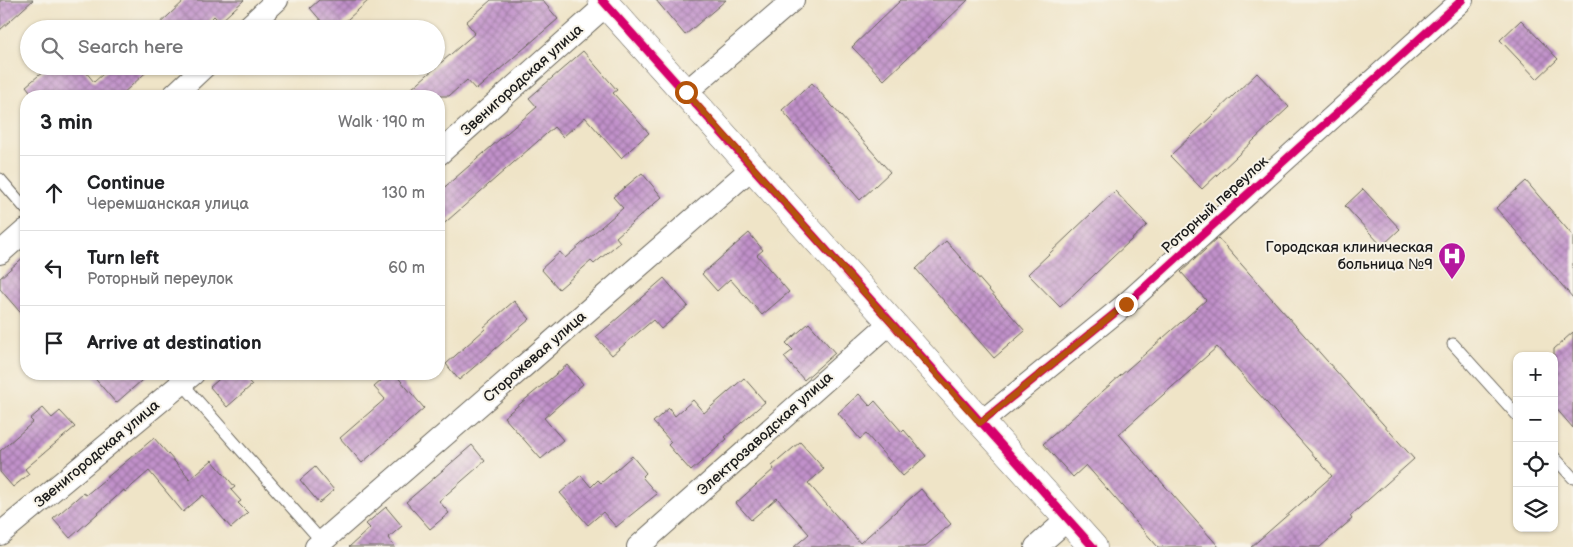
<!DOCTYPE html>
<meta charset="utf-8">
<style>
body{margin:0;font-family:"Balsamiq Sans",sans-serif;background:#f6f6f6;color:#202124}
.controls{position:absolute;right:15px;bottom:15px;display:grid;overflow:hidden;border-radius:10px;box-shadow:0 1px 4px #0004}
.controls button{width:45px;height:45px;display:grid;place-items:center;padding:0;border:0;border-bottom:1px solid #e0e0e0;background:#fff;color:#202124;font:25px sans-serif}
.stop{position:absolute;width:15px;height:15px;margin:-11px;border:4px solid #b45309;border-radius:50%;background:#fff}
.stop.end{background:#b45309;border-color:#fff;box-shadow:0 1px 5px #0008}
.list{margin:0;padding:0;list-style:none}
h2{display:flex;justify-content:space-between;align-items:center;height:65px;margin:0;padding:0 20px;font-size:21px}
h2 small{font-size:16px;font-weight:400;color:#757577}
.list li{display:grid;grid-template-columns:32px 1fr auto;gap:15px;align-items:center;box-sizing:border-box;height:75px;padding:0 20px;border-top:1px solid #e0e0e0}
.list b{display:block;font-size:19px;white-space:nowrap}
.list p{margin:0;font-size:16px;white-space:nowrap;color:#757577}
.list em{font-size:16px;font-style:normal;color:#757577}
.icon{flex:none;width:28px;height:28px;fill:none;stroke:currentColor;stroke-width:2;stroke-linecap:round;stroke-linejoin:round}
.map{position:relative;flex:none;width:1573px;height:547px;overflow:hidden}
.search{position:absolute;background:#fff;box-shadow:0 1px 4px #0004;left:20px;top:20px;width:425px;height:55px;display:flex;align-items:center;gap:12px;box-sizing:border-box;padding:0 18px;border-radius:28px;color:#757577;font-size:19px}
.panel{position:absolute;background:#fff;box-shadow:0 1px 4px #0004;left:20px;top:90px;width:425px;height:290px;border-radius:20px}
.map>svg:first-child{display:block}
.building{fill:url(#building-cross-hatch)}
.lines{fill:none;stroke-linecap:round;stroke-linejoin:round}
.service-casing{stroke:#666258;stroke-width:13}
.minor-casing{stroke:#666258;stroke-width:24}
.tertiary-casing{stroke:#666258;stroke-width:29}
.service{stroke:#fff;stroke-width:11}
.minor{stroke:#fff;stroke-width:22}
.tertiary{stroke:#fff;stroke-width:28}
.cycleway-casing{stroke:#f7f3e8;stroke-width:11}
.cycleway{stroke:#d6006c;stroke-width:8}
.route{stroke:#b45309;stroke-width:6}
.labels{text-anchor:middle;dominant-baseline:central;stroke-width:4;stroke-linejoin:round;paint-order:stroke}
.street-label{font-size:15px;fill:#1c1c1c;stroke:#f7f3e8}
.poi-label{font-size:15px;fill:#1c1c1c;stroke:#f7f3e8;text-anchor:end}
</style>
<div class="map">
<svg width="1573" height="547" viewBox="0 0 1573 547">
<defs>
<pattern id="building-cross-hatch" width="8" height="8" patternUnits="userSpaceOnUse" patternTransform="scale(1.25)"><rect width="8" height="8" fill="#c191ca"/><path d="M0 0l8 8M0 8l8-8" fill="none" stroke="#9c76a3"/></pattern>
</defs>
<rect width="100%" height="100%" fill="#f7f3e8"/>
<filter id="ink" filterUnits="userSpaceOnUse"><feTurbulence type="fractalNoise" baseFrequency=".02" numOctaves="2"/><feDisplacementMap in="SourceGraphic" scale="10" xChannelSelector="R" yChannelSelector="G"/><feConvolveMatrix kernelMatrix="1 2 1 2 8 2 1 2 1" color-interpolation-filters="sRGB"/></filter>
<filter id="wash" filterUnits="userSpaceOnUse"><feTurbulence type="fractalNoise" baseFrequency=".0096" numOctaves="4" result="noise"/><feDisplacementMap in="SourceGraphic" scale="20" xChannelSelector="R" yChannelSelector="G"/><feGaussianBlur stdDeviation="1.12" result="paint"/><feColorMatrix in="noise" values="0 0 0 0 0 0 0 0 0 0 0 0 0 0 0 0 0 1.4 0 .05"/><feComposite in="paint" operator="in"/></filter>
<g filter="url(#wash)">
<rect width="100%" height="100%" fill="#efe4c7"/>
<g id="blocks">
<!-- building -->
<path class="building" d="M 0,0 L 33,0 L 0,30 Z
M 185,0 L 244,0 L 220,22 L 214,16 L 201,29 L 154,29 Z
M 319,0 L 369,0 L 337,29 L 328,29 L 310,8 Z
M 491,0 L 542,0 L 558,19 L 476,90 L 467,80 L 449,96 L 403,96 L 475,33 L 466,22 Z
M 656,0 L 726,0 L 685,35 Z
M 901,0 L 968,0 L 884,80 L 852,47 Z
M 1521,20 L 1558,59 L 1537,79 L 1500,40 Z
M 583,51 L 617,90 L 613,93 L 649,133 L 621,158 L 585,117 L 563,137 L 554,127 L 439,228 L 439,192 L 537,107 L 529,98 Z
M 50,66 L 81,66 L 94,82 L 112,66 L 153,66 L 120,96 L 34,96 L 26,86 Z
M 1257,73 L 1289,107 L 1202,189 L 1170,156 Z
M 812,83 L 890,172 L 860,200 L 782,110 Z
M 642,173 L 662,197 L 616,237 L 620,242 L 594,264 L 591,261 L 559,289 L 541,269 L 560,252 L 565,258 L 623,208 L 613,197 Z
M 1526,181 L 1573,236 L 1573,298 L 1496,208 Z
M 1363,189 L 1400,229 L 1382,246 L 1345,206 Z
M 1115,191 L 1147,225 L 1060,307 L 1028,274 Z
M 749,233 L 763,250 L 757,255 L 789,292 L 762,315 L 730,279 L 717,291 L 702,274 Z
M 1218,238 L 1414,459 L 1350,516 L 1352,519 L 1320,547 L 1251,547 L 1332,476 L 1217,347 L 1119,434 L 1219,547 L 1158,547 L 1086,465 L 1073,477 L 1043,444 L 1206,300 L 1181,272 Z
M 946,241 L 1025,331 L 994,358 L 916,269 Z
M 26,255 L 26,319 L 0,289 L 0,278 Z
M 664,278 L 688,306 L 661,329 L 653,320 L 612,355 L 596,337 Z
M 514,301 L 530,319 L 459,380 L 446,364 L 485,329 L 484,327 Z
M 809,323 L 835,353 L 804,380 L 784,357 L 793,350 L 786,343 Z
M 1573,332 L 1573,428 L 1554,406 L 1554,349 Z
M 567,365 L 583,384 L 544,418 L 563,440 L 541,459 L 504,417 Z
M 91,374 L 149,374 L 116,403 Z
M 225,374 L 242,374 L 252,385 L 227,407 L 210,387 Z
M 389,374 L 395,374 L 424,408 L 362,463 L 340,438 L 385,399 L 374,387 Z
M 744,378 L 765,402 L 725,437 L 727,439 L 691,471 L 668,445 L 671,442 L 653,422 L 669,408 L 675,416 L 693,400 L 704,413 Z
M 859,394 L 870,406 L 875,401 L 902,432 L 904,430 L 926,456 L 903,476 L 866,434 L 860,439 L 838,413 Z
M 43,408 L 52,418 L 60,411 L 75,427 L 25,469 L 29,474 L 13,487 L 0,472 L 0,451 L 33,422 L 30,419 Z
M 154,438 L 190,479 L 212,460 L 235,487 L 231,490 L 241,501 L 238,503 L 248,513 L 231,528 L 203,495 L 183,512 L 149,471 L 125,492 L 124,490 L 70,538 L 53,519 L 83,493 L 86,495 Z
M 800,442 L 824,469 L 808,483 L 860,543 L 921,489 L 951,524 L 924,547 L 794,547 L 809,534 L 777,498 L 751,520 L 736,503 L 774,469 L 772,466 Z
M 472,445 L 485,461 L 439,501 L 449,513 L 430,529 L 406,502 Z
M 632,456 L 646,473 L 642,477 L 657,494 L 616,527 L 603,512 L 588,525 L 560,493 L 581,475 L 591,487 L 598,480 L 601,483 Z
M 315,467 L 334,490 L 319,503 L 300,480 Z
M 386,507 L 402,526 L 388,538 L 395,547 L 349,547 L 370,528 L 366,524 Z"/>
</g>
</g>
<g filter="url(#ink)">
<use href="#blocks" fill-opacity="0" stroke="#666258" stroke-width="1"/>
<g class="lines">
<!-- service casing -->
<g class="service-casing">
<path id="service" d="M 0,179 L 26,209
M 1453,344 L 1517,415
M 174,374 L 324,544
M 1554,457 L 1573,478"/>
</g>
<!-- minor casing -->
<g class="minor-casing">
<path id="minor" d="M 246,29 L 277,0
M 686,92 L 793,0
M 173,96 L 205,66
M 439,154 L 606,5
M 0,253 L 26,230
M 980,423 L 1126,304 L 1462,0
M 0,534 L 193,374
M 316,547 L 753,167
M 638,547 L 891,322
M 1036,547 L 1068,519"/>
</g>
<!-- tertiary casing -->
<g class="tertiary-casing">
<path id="tertiary" d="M 602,0 L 1093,547"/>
</g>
<!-- service -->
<use href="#service" class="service"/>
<!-- minor -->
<use href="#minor" class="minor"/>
<!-- tertiary -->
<use href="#tertiary" class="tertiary"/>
<!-- cycleway casing -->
<g class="cycleway-casing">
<path id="cycleway" d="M 602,0 L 1093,547
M 980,423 L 1126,304 L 1462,0"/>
</g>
<!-- cycleway -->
<use href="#cycleway" class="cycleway"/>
</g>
</g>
<g class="lines" filter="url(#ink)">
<!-- route -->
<path class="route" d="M 686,92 L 980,423 L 1126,304"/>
</g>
<!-- icons -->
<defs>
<g id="hospital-pin" transform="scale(1.4375)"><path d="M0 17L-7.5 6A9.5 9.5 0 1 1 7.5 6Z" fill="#b5179e" stroke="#f7f3e8"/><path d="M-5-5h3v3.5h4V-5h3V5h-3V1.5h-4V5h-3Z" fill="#fff"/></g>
</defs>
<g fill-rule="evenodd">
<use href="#hospital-pin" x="1452" y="256"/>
</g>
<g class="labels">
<!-- street labels -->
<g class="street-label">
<text transform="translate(522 80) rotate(-42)">Звенигородская улица</text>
<text transform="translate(1215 205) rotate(-42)">Роторный переулок</text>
<text transform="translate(535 357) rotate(-41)">Сторожевая улица</text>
<text transform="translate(765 434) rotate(-42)">Электрозаводская улица</text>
<text transform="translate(97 454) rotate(-40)">Звенигородская улица</text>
</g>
<!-- poi labels -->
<g class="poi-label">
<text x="1433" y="247">Городская клиническая<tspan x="1433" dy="17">больница №9</tspan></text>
</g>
</g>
</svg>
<div class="controls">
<button>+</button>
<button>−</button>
<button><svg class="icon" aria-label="locate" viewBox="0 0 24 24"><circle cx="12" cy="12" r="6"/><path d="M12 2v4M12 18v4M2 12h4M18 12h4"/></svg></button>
<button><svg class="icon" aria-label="layers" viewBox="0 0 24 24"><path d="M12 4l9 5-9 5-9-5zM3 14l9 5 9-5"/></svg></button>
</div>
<div class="stop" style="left:686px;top:92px"></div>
<div class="stop end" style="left:1126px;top:304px"></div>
<div class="search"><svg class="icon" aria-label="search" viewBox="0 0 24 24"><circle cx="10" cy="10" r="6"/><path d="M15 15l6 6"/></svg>Search here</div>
<section class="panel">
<h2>3 min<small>Walk · 190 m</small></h2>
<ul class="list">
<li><svg class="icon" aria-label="ahead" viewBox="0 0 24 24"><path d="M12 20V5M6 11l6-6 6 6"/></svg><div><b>Continue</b><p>Черемшанская улица</p></div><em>130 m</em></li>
<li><svg class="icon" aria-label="left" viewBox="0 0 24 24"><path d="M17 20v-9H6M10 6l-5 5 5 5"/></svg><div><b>Turn left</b><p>Роторный переулок</p></div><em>60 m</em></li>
<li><svg class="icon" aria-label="arrive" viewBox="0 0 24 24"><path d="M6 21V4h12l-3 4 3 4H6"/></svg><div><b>Arrive at destination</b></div></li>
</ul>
</section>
</div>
